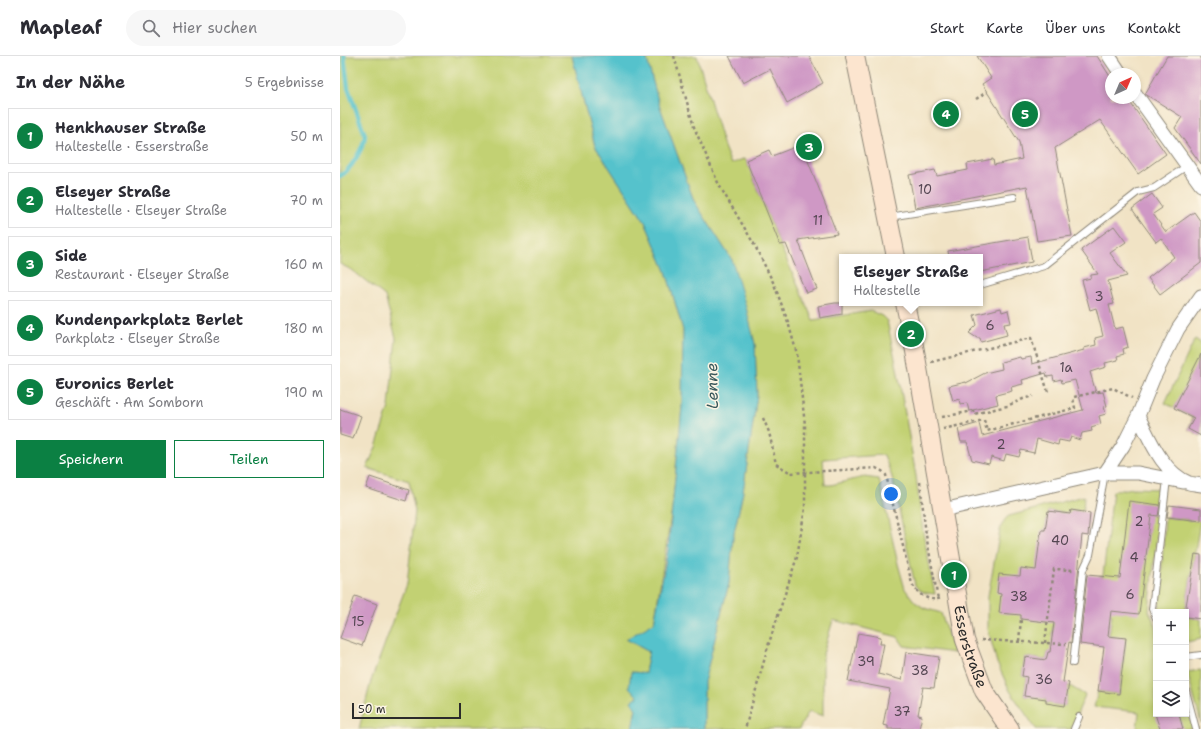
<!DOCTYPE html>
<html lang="de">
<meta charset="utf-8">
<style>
body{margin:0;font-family:"Shantell Sans",sans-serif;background:#f7f7f7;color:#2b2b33}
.controls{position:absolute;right:12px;bottom:12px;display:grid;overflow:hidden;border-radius:0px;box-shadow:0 2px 6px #0003}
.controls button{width:36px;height:36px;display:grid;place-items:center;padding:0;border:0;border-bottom:1px solid #e1e1e2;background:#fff;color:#2b2b33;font:20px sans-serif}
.compass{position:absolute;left:765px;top:12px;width:36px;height:36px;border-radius:50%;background:#fff;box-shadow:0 2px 6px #0003;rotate:44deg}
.scale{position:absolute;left:12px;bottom:10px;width:109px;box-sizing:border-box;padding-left:4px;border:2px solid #2b2b2b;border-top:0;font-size:11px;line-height:14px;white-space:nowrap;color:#2b2b2b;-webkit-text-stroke:3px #fcf5e5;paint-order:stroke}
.you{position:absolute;left:551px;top:438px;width:14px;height:14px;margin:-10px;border:3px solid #fff;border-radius:50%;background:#1a73e8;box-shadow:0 0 0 6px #1a73e833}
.badge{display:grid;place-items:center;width:26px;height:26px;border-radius:50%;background:#0b8043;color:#fff;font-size:13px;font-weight:700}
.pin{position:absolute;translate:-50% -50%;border:2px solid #fff;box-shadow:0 1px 4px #0006}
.popup{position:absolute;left:499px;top:198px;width:144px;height:52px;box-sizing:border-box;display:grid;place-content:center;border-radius:0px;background:#fff;filter:drop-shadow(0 1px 3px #0005);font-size:13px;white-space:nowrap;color:#7c7c81}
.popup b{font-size:15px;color:#2b2b33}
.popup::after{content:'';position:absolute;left:50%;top:100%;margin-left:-8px;border:8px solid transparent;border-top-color:#fff}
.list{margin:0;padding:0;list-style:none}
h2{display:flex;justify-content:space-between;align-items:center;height:52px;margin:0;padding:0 16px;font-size:17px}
h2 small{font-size:13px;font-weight:400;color:#7c7c81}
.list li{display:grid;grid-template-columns:26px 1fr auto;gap:12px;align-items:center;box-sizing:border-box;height:56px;margin:0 8px 8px;padding:0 8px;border:1px solid #e1e1e2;border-radius:0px}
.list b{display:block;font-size:15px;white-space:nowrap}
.list p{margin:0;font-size:13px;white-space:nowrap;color:#7c7c81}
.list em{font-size:13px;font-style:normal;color:#7c7c81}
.actions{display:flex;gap:8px;padding:12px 16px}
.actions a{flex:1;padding:9px 0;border:1px solid #0b8043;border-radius:0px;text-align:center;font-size:14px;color:#0b8043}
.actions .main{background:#0b8043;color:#fff}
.icon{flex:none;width:22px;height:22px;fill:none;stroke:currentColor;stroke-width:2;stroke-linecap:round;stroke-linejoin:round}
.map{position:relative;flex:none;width:861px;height:673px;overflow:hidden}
header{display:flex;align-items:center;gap:24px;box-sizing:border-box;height:56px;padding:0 20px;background:#fff;border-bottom:1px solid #e1e1e2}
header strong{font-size:19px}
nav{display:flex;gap:22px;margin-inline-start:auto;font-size:14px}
.search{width:280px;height:36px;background:#f7f7f7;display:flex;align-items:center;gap:10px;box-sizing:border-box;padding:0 14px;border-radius:22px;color:#7c7c81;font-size:15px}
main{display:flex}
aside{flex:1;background:#fff}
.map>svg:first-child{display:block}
.green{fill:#c2d173;stroke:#767e4f}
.water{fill:#55c2cc;stroke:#40767c}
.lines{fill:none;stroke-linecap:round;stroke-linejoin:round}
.stream{stroke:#55c2cc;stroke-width:4.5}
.building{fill:#cf98c5}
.lane-casing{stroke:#8e8778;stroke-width:8}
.street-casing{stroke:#8e8778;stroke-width:15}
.secondary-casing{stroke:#8e8778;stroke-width:20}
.path{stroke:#8e8778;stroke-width:2.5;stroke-dasharray:3 3;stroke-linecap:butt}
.lane{stroke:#fff;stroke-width:6}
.street{stroke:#fff;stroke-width:13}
.secondary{stroke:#fce5cf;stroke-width:18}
.labels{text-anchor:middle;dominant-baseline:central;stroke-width:3;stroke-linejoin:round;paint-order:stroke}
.number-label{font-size:13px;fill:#544652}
.street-label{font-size:15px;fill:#2b2b2b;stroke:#fcf5e5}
.water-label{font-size:16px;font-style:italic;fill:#38585b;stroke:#fcf5e5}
</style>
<header>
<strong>Mapleaf</strong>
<div class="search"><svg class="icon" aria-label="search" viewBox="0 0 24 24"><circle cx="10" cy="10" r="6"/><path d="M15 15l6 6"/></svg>Hier suchen</div>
<nav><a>Start</a><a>Karte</a><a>Über uns</a><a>Kontakt</a></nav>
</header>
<main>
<aside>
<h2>In der Nähe<small>5 Ergebnisse</small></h2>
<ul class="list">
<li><span class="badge">1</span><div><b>Henkhauser Straße</b><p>Haltestelle · Esserstraße</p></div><em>50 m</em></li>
<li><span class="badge">2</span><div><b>Elseyer Straße</b><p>Haltestelle · Elseyer Straße</p></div><em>70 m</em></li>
<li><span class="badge">3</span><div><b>Side</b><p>Restaurant · Elseyer Straße</p></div><em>160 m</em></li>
<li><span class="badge">4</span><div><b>Kundenparkplatz Berlet</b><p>Parkplatz · Elseyer Straße</p></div><em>180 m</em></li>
<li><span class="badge">5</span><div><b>Euronics Berlet</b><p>Geschäft · Am Somborn</p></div><em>190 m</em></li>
</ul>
<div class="actions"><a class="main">Speichern</a><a>Teilen</a></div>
</aside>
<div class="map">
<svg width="861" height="673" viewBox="0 0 861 673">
<rect width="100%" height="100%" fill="#fcf5e5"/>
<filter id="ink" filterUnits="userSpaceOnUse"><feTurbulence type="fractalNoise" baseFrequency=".025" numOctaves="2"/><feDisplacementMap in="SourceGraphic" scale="8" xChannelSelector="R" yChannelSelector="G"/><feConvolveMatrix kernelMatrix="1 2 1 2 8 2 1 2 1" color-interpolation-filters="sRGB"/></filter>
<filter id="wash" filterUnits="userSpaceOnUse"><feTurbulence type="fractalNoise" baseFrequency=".012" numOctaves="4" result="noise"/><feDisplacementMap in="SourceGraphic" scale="16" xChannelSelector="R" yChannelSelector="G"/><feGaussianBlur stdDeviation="0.9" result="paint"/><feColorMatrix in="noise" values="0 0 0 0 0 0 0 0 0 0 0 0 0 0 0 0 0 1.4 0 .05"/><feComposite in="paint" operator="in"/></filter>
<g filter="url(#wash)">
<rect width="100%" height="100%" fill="#f1e3c5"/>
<!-- green -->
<path class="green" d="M 0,0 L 232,0 L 255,90 L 305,166 L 326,215 L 343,274 L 342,351 L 332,453 L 314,568 L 286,583 L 309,596 L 305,617 L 291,616 L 298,641 L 292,673 L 19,673 L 31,625 L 67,528 L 75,455 L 69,425 L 27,412 L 36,391 L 49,351 L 56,282 L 45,240 L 12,214 L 0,208 Z
M 306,0 L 357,0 L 384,91 L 391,108 L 403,103 L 406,104 L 440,189 L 473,264 L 531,255 L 542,260 L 547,265 L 557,312 L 576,420 L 583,476 L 595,538 C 586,537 580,537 575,529 L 552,421 L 544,399 L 483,403 L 485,429 L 491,429 L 524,421 L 539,423 L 558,508 L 565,533 L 575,546 L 584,552 L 601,557 L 614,597 L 564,590 L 558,581 L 493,564 L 483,598 L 483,660 L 469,655 L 459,673 L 364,673 L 364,626 L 389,527 L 393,481 L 403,436 L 417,339 L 415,288 L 392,204 L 354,145 L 319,48 Z
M 855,283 L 861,287 L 861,380 L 848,373 L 853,362 L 825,347 Z
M 794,432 L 822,433 L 809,555 L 816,570 L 816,658 L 846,658 L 846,646 L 854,673 L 797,673 L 799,656 L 754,651 L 758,635 L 779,638 L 786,583 L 769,580 L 772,559 L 755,557 L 759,520 L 763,520 L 773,435 Z
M 744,440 L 743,456 L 731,454 L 731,457 L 708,455 L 705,474 L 702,474 L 720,496 L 719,521 L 712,579 L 723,598 L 708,596 L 706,604 L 685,601 L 682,620 L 687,621 L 684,640 L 706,643 L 706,647 L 725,650 L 728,629 L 745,639 L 731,673 L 696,673 L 670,635 L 657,607 L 648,573 L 648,540 L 660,474 C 662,468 664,463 669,460 Z
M 861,460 L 845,556 L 819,556 L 825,461 L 850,464 Z
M 846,561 L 861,563 L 861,583 L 846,586 Z
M 861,614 L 861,667 L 847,616 Z"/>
<!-- water -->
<path class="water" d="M 232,0 L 306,0 L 319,48 L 354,145 L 392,204 L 406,251 L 415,288 L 417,339 L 403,436 L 393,481 L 389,527 L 364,626 L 364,673 L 292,673 L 296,653 L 291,645 L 298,641 L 289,631 L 291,616 L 305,617 L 309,596 L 286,583 L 314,567 L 328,493 L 332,453 L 342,351 L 343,274 L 326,215 L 305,166 L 255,90 Z"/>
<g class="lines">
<!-- stream -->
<path class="stream" d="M 0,120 C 11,114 24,91 25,79 L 8,32 L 4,0"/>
</g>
<g id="blocks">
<!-- building -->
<path class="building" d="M 389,0 L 469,0 L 483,27 L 447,47 L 430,13 L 403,27 Z
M 637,0 L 757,0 L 771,22 L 771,42 L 787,42 L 826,98 L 798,118 L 760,64 L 715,92 L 732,180 L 697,185 L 687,130 L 575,152 L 569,119 L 595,114 L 597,120 L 628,114 L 627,108 L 653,103 L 654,109 L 682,103 L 679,86 L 642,28 L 651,22 Z
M 827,0 L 861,0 L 861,108 L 835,72 L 842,61 L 805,38 Z
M 473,84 L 478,95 L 466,100 L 497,178 L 458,184 L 477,233 L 466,237 L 446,188 L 440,189 L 406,104 L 429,94 L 432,100 Z
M 812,138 L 822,152 L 813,158 L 826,176 L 854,156 L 861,166 L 861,207 L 820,238 L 808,222 L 834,201 L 821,182 L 816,186 L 792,153 Z
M 774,170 L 786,186 L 770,197 L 787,220 L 768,225 L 774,248 L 769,249 L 775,273 L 783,271 L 788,291 L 783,293 L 784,298 L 777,300 L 778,304 L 765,307 L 766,311 L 750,316 L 756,337 L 763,336 L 767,350 L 764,351 L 766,358 L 759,360 L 761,368 L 751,371 L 752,375 L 742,377 L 740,384 L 731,381 L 729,386 L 719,384 L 718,389 L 697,383 L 694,397 L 681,394 L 679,401 L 666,398 L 664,405 L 651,401 L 649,408 L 632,404 L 627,386 L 621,386 L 618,373 L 639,367 L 642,380 L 743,354 L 735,324 L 722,327 L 721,323 L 714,325 L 713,320 L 707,321 L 706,317 L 682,324 L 683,328 L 671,331 L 672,335 L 656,339 L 658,348 L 629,355 L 627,347 L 620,348 L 619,343 L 613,345 L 609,330 L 626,326 L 626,327 L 645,317 L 662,313 L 661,306 L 680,301 L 681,303 L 691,301 L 692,308 L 744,294 L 744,292 L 756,289 L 755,282 L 763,280 L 756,252 L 750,254 L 742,224 L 751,222 L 751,219 L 758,218 L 741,194 Z
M 688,181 L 692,206 L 640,216 L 640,201 L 609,201 L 608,195 Z
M 495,247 L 502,247 L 502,258 L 480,262 L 478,250 Z
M 661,252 L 662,256 L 668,254 L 671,267 L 664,268 L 667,279 L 641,286 L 640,282 L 637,282 L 629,277 L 637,269 L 634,259 Z
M 861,298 L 861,380 L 848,373 L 854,362 L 834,352 Z
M 0,353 L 21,360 L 13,383 L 0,379 Z
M 30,421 L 69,434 L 66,445 L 26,432 Z
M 789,445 L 820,449 L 818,460 L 811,459 L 799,558 L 771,555 L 768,580 L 786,582 L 779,638 L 758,635 L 764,591 L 740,588 L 747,519 L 780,522 Z
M 829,449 L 861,453 L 861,465 L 827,461 Z
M 731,454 L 750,457 L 748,480 L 742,479 L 731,587 L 729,586 L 723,626 L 729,627 L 725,650 L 706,647 L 706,643 L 684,640 L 687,621 L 682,620 L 685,601 L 706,604 L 708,596 L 710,596 L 714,567 L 681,563 L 681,559 L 659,557 L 661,538 L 657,537 L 659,518 L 680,520 L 681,512 L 696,514 L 701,474 L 705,474 L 708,455 L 730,458 Z
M 855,498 L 861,499 L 861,563 L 846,561 L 846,550 Z
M 15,540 L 37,548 L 22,590 L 0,582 Z
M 518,577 L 541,581 L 540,588 L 544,588 L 538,618 L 562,624 L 566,596 L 599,601 L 594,632 L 583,631 L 578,659 L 582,660 L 579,673 L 548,673 L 548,670 L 543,669 L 550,633 L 508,625 Z
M 815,658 L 839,658 L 843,673 L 820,673 Z"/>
</g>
</g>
<g filter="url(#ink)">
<use href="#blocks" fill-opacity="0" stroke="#8e8778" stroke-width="1"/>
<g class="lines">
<!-- lane casing -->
<g class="lane-casing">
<path id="lane" d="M 549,161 L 674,141
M 640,229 L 704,210 L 798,136 L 814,132 L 847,110
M 816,562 L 812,553 L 827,423
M 846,601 L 861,599
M 733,607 L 743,514 L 750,499 L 765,417
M 846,635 L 856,673
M 734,673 L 739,661"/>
</g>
<!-- street casing -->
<g class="street-casing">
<path id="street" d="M 769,0 L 781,18
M 795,37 L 861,129
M 798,360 C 810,383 822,416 849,427 C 852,428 857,428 861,429
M 765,417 L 798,417 L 843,426
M 603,454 L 765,417 L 783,390 L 798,360 L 813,323 L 838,273 L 861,240"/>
</g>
<!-- secondary casing -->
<g class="secondary-casing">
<g id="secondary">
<path d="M 515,0 L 556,201"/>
<path id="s1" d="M 565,247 L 575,295 L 625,584 L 644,635 L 670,673"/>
</g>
</g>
<!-- path -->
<path class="path" d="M 334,0 L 354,71 L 379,129 L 414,188 L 434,228 L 448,266 L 457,298 L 465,369 L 465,452 L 457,501 L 429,587 L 405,673
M 636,43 L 647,36
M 591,306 L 691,282 L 708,336
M 602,361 L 633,355 L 634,358 L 667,350 L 683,343 L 693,340
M 423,362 L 429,376 L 436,408 L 451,417 L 536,412 L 542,415 L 546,419 L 572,528 C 579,539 588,546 602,542
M 603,373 L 644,364 L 647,375 L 735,352 L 733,342 L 734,341 L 773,332 L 792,342
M 580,426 L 586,479 L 598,543
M 641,584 L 726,588
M 679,585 L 681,563
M 705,587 L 714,513 L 733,514"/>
<!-- lane -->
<use href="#lane" class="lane"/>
<!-- street -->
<use href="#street" class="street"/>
<!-- secondary -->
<use href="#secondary" class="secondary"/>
</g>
</g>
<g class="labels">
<!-- number labels -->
<g class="number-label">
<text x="585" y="133">10</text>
<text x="478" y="164">11</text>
<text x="759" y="240">3</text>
<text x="650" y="269">6</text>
<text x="726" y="311">1a</text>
<text x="661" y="388">2</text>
<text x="799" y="465">2</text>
<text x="720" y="484">40</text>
<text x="794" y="501">4</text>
<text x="790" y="538">6</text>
<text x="679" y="540">38</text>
<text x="18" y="565">15</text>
<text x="526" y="605">39</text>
<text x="580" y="614">38</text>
<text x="704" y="623">36</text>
<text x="562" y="655">37</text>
</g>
<!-- street labels -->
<g class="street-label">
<text stroke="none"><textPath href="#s1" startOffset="350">Esserstraße</textPath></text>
</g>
<!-- water labels -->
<g class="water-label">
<text transform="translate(372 330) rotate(-91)">Lenne</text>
</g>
</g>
</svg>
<div class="controls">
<button>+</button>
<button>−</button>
<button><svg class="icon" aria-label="layers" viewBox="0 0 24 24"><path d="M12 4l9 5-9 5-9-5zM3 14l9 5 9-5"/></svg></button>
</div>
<svg class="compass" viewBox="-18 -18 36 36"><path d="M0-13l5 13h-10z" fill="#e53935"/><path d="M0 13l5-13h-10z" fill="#7c7c81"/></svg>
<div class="scale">50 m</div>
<div class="you"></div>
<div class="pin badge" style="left:614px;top:519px">1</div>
<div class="pin badge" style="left:571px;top:278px">2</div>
<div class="popup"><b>Elseyer Straße</b>Haltestelle</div>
<div class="pin badge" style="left:469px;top:91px">3</div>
<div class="pin badge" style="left:606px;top:58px">4</div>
<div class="pin badge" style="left:685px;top:58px">5</div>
</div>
</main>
